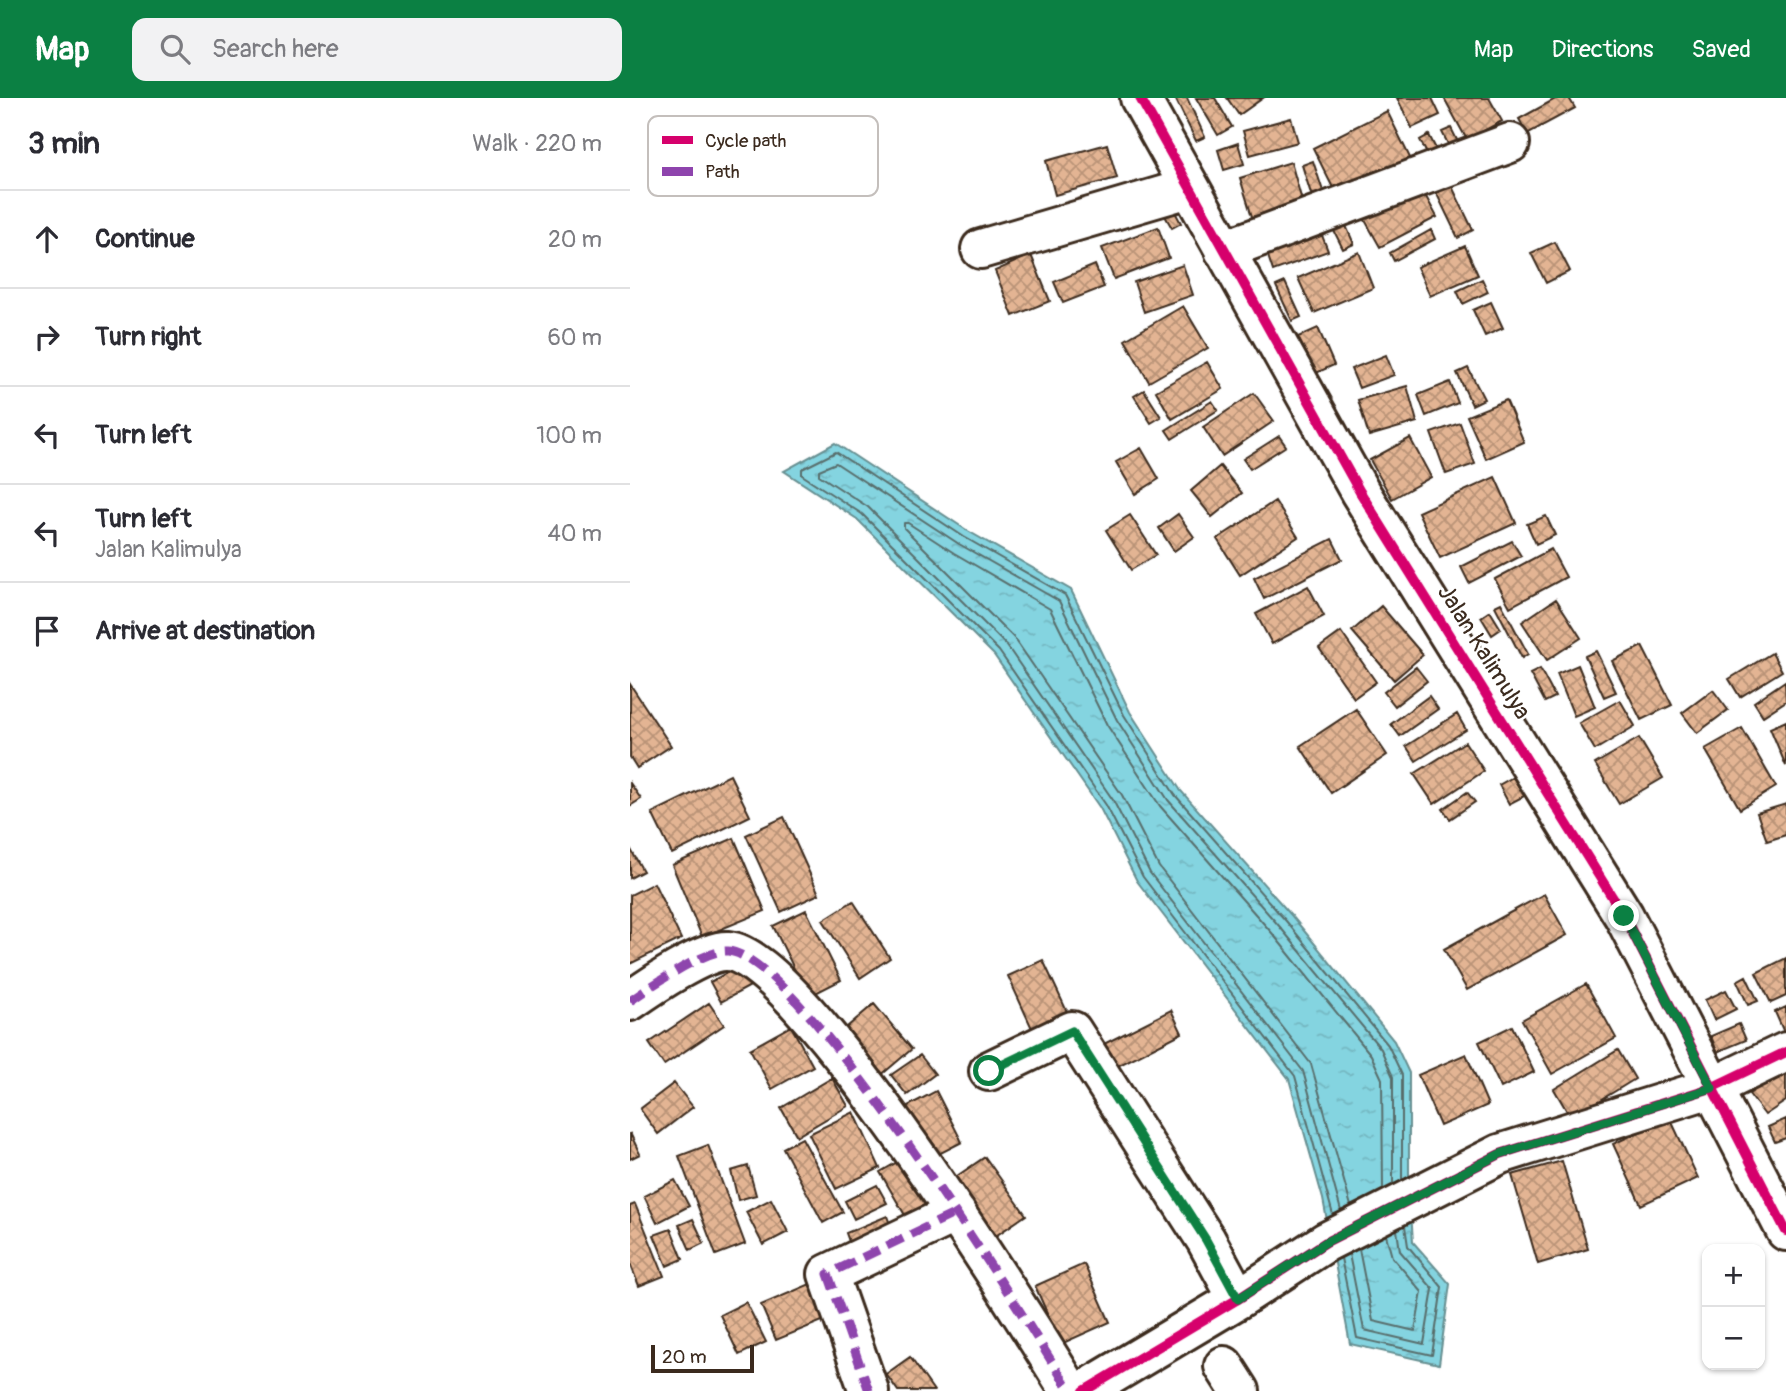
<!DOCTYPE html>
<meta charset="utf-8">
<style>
body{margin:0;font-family:Pangolin,sans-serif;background:#f2f2f3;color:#2b2b33}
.controls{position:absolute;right:21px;bottom:21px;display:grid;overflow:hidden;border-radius:14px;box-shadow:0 2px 5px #0004}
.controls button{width:63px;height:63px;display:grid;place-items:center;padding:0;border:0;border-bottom:2px solid #e1e1e2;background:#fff;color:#2b2b33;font:35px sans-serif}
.scale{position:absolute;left:21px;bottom:18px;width:103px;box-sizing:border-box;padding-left:7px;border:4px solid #3b2a1e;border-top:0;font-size:19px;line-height:24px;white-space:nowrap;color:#3b2a1e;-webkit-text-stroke:5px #fff;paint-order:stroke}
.stop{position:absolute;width:21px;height:21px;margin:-16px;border:5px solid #0b8043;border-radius:50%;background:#fff}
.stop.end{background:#0b8043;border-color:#fff;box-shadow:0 2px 7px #0008}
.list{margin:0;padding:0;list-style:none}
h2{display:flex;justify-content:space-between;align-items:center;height:91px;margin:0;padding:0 28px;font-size:30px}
h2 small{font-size:23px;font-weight:400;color:#7c7c81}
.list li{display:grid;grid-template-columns:46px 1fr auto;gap:21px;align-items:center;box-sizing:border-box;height:98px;padding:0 28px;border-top:2px solid #e1e1e2}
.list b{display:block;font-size:26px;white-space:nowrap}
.list p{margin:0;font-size:23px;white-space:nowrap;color:#7c7c81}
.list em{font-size:23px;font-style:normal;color:#7c7c81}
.icon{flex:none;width:38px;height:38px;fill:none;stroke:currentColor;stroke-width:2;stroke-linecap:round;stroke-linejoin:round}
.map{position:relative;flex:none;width:1156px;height:1293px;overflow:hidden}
header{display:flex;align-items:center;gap:42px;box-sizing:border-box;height:98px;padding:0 35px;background:#0b8043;color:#fff}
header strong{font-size:33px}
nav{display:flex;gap:38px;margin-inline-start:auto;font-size:24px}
.search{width:490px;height:63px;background:#f2f2f3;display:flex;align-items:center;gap:18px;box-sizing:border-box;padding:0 24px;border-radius:14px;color:#7c7c81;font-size:26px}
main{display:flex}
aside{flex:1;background:#fff}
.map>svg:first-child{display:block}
.water{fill:url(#water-ripples);stroke:#679092;stroke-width:2}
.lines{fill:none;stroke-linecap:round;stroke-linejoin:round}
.shore{stroke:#586e6c;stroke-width:2}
.building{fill:url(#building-cross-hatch);stroke:#3b2a1e;stroke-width:2}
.minor-casing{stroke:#3b2a1e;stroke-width:44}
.minor{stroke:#fff;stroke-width:38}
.quiet{stroke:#8e44ad;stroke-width:9;stroke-dasharray:18 9;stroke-linecap:butt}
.cycleway-casing{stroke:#fff;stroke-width:15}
.cycleway{stroke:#d6006c;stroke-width:10}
.route{stroke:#0b8043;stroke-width:9}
.labels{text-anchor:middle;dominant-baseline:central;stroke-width:5;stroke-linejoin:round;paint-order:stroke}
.street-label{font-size:24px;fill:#3b2a1e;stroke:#fff}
.key{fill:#fff;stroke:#c4bfbc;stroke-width:2}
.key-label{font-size:19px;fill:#3b2a1e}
</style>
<header>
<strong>Map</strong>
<div class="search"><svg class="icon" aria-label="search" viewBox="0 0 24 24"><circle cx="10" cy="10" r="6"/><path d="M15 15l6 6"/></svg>Search here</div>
<nav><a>Map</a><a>Directions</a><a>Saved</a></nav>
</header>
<main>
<aside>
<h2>3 min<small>Walk · 220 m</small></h2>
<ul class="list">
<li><svg class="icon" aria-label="ahead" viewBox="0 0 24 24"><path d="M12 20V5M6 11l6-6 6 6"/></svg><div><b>Continue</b></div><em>20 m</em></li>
<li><svg class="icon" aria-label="right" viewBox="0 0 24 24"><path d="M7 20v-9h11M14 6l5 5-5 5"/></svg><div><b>Turn right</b></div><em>60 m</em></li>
<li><svg class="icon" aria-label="left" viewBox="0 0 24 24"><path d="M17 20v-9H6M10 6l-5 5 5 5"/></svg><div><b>Turn left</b></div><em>100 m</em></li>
<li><svg class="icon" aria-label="left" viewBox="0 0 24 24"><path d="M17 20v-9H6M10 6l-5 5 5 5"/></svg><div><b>Turn left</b><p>Jalan Kalimulya</p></div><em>40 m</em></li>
<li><svg class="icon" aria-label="arrive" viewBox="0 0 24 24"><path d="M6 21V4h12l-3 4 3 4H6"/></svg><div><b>Arrive at destination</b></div></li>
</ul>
</aside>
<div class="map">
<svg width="1156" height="1293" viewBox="0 0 1156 1293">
<defs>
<pattern id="water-ripples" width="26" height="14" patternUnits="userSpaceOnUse" patternTransform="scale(1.75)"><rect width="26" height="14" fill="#84d4e0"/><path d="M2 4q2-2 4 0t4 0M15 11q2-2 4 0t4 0" fill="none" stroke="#73b6c0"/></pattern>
<pattern id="building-cross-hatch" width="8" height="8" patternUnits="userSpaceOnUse" patternTransform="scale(1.75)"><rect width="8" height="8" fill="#e3b493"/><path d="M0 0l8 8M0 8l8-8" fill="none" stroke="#b99377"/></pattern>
</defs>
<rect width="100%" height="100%" fill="#fff"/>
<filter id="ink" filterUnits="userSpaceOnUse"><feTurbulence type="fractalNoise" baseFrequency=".0143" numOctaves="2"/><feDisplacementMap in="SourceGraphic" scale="14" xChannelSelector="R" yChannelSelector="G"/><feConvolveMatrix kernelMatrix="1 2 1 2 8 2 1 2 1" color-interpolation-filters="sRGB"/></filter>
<g filter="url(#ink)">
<!-- water -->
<path class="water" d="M 205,345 L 338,433 L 441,492 L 500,614 L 551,693 L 662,818 L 764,943 L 779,975 L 779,1082 L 783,1144 L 820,1186 L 809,1266 L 720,1246 L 693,1101 L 659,981 L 507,783 L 470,710 L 364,557 L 227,421 L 154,373 Z"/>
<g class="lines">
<!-- shore -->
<path class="shore" d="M 721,1108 L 681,966 L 529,769 L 492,697 L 385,541 L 274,430 L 274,425 L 278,425 L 324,455 L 420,511 L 477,627 L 530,708 L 642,835 L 741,957 L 752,981 L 753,1092
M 711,1113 L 673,973 L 520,775 L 483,702 L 377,548 L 238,409 L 189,377 L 189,372 L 206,365 L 329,446 L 429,503 L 487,622 L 538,702 L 650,829 L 751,951 L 763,979 L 763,1086
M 703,1117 L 665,978 L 513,779 L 476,707 L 369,553 L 232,416 L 172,377 L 172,371 L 206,354 L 334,439 L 435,497 L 494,617 L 545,697 L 656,823 L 758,947 L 772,977 L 772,1082
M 729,1151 L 743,1223 L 785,1233 L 792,1194 L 762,1159 L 756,1137
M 719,1156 L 734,1232 L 794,1246 L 803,1191 L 770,1153 L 767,1132
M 711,1160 L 727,1240 L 802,1257 L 812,1189 L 778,1148 L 775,1128"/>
</g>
<!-- building -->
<path class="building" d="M 545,0 L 557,0 L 575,39 L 566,43 Z
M 566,0 L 585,0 L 602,29 L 588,37 Z
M 597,0 L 633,0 L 609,17 Z
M 767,0 L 802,0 L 810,17 L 782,30 Z
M 814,0 L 859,0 L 872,23 L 837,42 Z
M 927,0 L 939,0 L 945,10 L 897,36 L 889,21 Z
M 757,13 L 784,68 L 710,104 L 683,50 Z
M 661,20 L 668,44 L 620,57 L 613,33 Z
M 821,30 L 831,50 L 822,54 L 812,34 Z
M 799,37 L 809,57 L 800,62 L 790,42 Z
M 608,45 L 614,66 L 594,72 L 588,52 Z
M 477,46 L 487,80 L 425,97 L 416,63 Z
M 683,63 L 698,108 L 686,112 L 672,67 Z
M 661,64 L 674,110 L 624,125 L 610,80 Z
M 817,78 L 843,132 L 828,140 L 802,86 Z
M 788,84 L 807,119 L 750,149 L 731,115 Z
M 537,99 L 551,125 L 542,130 L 527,104 Z
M 713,121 L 724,146 L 713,151 L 701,127 Z
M 688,127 L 698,153 L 643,173 L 634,146 Z
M 528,129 L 539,160 L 484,181 L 472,150 Z
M 801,132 L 805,141 L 764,163 L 760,155 Z
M 925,144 L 940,173 L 916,185 L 901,155 Z
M 835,148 L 848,177 L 800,198 L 787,169 Z
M 729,154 L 743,190 L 684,215 L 668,180 Z
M 401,157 L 420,203 L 383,218 L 365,173 Z
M 465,167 L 474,189 L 433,205 L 424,184 Z
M 553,167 L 563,197 L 514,214 L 504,184 Z
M 852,181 L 858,194 L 833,206 L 827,193 Z
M 655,184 L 671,219 L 662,223 L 646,188 Z
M 861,204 L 873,230 L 855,238 L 843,212 Z
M 553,208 L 578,250 L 519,284 L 495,242 Z
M 688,230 L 704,267 L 684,276 L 668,239 Z
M 756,257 L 764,277 L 729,290 L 721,271 Z
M 577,264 L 593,291 L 542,321 L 526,293 Z
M 838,270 L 854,301 L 842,307 L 827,275 Z
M 820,284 L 828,305 L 796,318 L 788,297 Z
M 777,288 L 787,324 L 739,338 L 728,302 Z
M 514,292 L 531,319 L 521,325 L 504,298 Z
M 624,295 L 644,323 L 592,358 L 573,329 Z
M 876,302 L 894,344 L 856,361 L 837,318 Z
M 582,303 L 588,312 L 542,341 L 536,332 Z
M 830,325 L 845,366 L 816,376 L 801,335 Z
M 649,338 L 656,348 L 620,371 L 613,361 Z
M 780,340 L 801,379 L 762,401 L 740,362 Z
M 511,350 L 529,381 L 505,396 L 486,364 Z
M 590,368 L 612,395 L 582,419 L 561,393 Z
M 865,379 L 886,425 L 810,460 L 788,414 Z
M 645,403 L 668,439 L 610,477 L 587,441 Z
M 548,416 L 564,439 L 544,453 L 529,430 Z
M 500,417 L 526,457 L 501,472 L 476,432 Z
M 916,418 L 925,437 L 906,446 L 897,426 Z
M 702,441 L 712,461 L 634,501 L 624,480 Z
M 882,443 L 891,458 L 839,485 L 831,469 Z
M 921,451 L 936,479 L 880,509 L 865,481 Z
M 678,488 L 694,518 L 642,546 L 626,516 Z
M 926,501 L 951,540 L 917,562 L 892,524 Z
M 871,505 L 898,556 L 892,560 L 865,508 Z
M 751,508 L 793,557 L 764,582 L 722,533 Z
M 860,513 L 871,531 L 862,537 L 851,519 Z
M 711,534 L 746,584 L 724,600 L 689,550 Z
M 1012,548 L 1042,607 L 1011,622 L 982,563 Z
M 966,553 L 986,594 L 974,599 L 955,558 Z
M 1142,555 L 1152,573 L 1110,599 L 1099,581 Z
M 948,567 L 965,609 L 944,618 L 927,576 Z
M 786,569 L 797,583 L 765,608 L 754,594 Z
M 910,571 L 925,599 L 915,604 L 900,576 Z
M 1155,583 L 1156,603 L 1133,618 L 1124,604 Z
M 0,586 L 41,648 L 7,670 L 0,659 Z
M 1083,592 L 1098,612 L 1067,635 L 1052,615 Z
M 799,598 L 808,611 L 770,638 L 761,626 Z
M 990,602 L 1005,628 L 965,652 L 949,625 Z
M 726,611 L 757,657 L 701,695 L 670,648 Z
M 827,616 L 836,632 L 786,663 L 776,648 Z
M 1156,623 L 1156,668 L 1140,630 Z
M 1112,630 L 1146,689 L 1110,711 L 1075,651 Z
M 1009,640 L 1033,680 L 989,706 L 965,666 Z
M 835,644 L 854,673 L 804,706 L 784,676 Z
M 100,677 L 120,718 L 42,756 L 22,715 Z
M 883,679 L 894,698 L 879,706 L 869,687 Z
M 0,685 L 11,701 L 0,708 Z
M 837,694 L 845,704 L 820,721 L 813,711 Z
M 1156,706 L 1156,737 L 1137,743 L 1127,715 Z
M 154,719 L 189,796 L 151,814 L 116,737 Z
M 104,740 L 135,813 L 72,839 L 42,767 Z
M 0,750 L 13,773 L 0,780 Z
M 24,785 L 51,841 L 0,866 L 0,797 Z
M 914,796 L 937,837 L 837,892 L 814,851 Z
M 223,803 L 260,860 L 230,880 L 193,822 Z
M 176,812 L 211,882 L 178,899 L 143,828 Z
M 1156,860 L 1156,898 L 1141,905 L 1126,875 Z
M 413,862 L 440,920 L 405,937 L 378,878 Z
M 113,866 L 124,886 L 91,904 L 80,884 Z
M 1116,878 L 1128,903 L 1118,907 L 1107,883 Z
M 956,886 L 986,940 L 922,976 L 892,922 Z
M 1096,892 L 1106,911 L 1084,922 L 1075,902 Z
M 79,905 L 94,927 L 34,967 L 19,945 Z
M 244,906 L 282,951 L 243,984 L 205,939 Z
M 1156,909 L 1156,939 L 1145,914 Z
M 541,912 L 552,935 L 478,973 L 466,950 Z
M 1109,926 L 1116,942 L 1087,954 L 1081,938 Z
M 161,928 L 183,968 L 142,991 L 120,951 Z
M 882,928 L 904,974 L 871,990 L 849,944 Z
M 988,952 L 1005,981 L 941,1020 L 924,991 Z
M 836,956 L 858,1007 L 810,1028 L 788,977 Z
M 290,957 L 305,976 L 277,997 L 261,977 Z
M 1152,973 L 1156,978 L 1156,1003 L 1135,1017 L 1119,996 Z
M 202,980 L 218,1008 L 167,1038 L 151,1010 Z
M 44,985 L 63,1009 L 28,1036 L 10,1011 Z
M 306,993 L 332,1044 L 301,1060 L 276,1009 Z
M 224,1014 L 250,1070 L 206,1091 L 179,1036 Z
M 1040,1020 L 1068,1080 L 1011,1107 L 983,1046 Z
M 1156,1021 L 1156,1040 L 1145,1044 L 1138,1029 Z
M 0,1035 L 10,1056 L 0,1061 Z
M 172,1040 L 213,1114 L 193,1125 L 153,1050 Z
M 78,1047 L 115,1146 L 86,1157 L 49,1058 Z
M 276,1059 L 306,1112 L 280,1126 L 250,1074 Z
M 355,1059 L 396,1117 L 364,1139 L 324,1080 Z
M 932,1063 L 958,1151 L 908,1166 L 882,1077 Z
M 118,1068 L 126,1097 L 108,1102 L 101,1073 Z
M 45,1082 L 59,1108 L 27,1125 L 14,1098 Z
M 247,1087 L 257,1105 L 224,1121 L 215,1103 Z
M 141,1101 L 158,1134 L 133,1147 L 116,1114 Z
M 5,1106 L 34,1178 L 9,1188 L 0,1165 L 0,1108 Z
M 257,1118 L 262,1132 L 221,1149 L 216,1135 Z
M 63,1121 L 74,1145 L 60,1152 L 49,1127 Z
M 41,1131 L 53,1161 L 37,1168 L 24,1137 Z
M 454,1166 L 480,1224 L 431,1246 L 405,1188 Z
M 192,1181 L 207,1217 L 146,1242 L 131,1207 Z
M 116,1204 L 136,1244 L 109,1257 L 90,1217 Z
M 280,1259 L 304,1293 L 268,1293 L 256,1276 Z"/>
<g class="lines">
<!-- minor casing -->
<g class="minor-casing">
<path id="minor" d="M 510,0 L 730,394 L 994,818 L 1156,1133
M 351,151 L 559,90
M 594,152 L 880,45
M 0,903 C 20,889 75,851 98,853 C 171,859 395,1220 440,1293
M 359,973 L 442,933 L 576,1142 L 608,1201
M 594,1268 L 610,1293
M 239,1293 L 198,1176 L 326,1115
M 454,1293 L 608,1201 L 696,1144 L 870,1056 L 1081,990 L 1156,954"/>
</g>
<!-- minor -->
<use href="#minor" class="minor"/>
<!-- quiet -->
<path class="quiet" d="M 0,903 C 20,889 75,851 98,853 C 171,859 395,1220 440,1293
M 239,1293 L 198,1176 L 326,1115"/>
<!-- cycleway casing -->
<g class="cycleway-casing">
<path id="cycleway" d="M 510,0 L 730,394 L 994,818 L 1156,1133
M 454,1293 L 608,1201 L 696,1144 L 870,1056 L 1081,990 L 1156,954"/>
</g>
<!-- cycleway -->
<use href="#cycleway" class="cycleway"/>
</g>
</g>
<g class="lines" filter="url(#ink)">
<!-- route -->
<path class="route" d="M 359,973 L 442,933 L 576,1142 L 608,1201 L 696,1144 L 870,1056 L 1082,990 L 994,818"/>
</g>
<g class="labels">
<!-- street labels -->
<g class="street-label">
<text transform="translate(854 554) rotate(58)">Jalan Kalimulya</text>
</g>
</g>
<!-- legend -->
<rect x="18" y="18" width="230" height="80" rx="10" class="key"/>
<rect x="32" y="38" width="31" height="8" fill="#d6006c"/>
<rect x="32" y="69" width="31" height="9" fill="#8e44ad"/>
<g class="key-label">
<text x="75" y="49">Cycle path</text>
<text x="75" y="80">Path</text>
</g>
</svg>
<div class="controls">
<button>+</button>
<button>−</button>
</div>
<div class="scale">20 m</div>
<div class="stop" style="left:359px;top:973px"></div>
<div class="stop end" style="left:994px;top:818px"></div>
</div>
</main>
